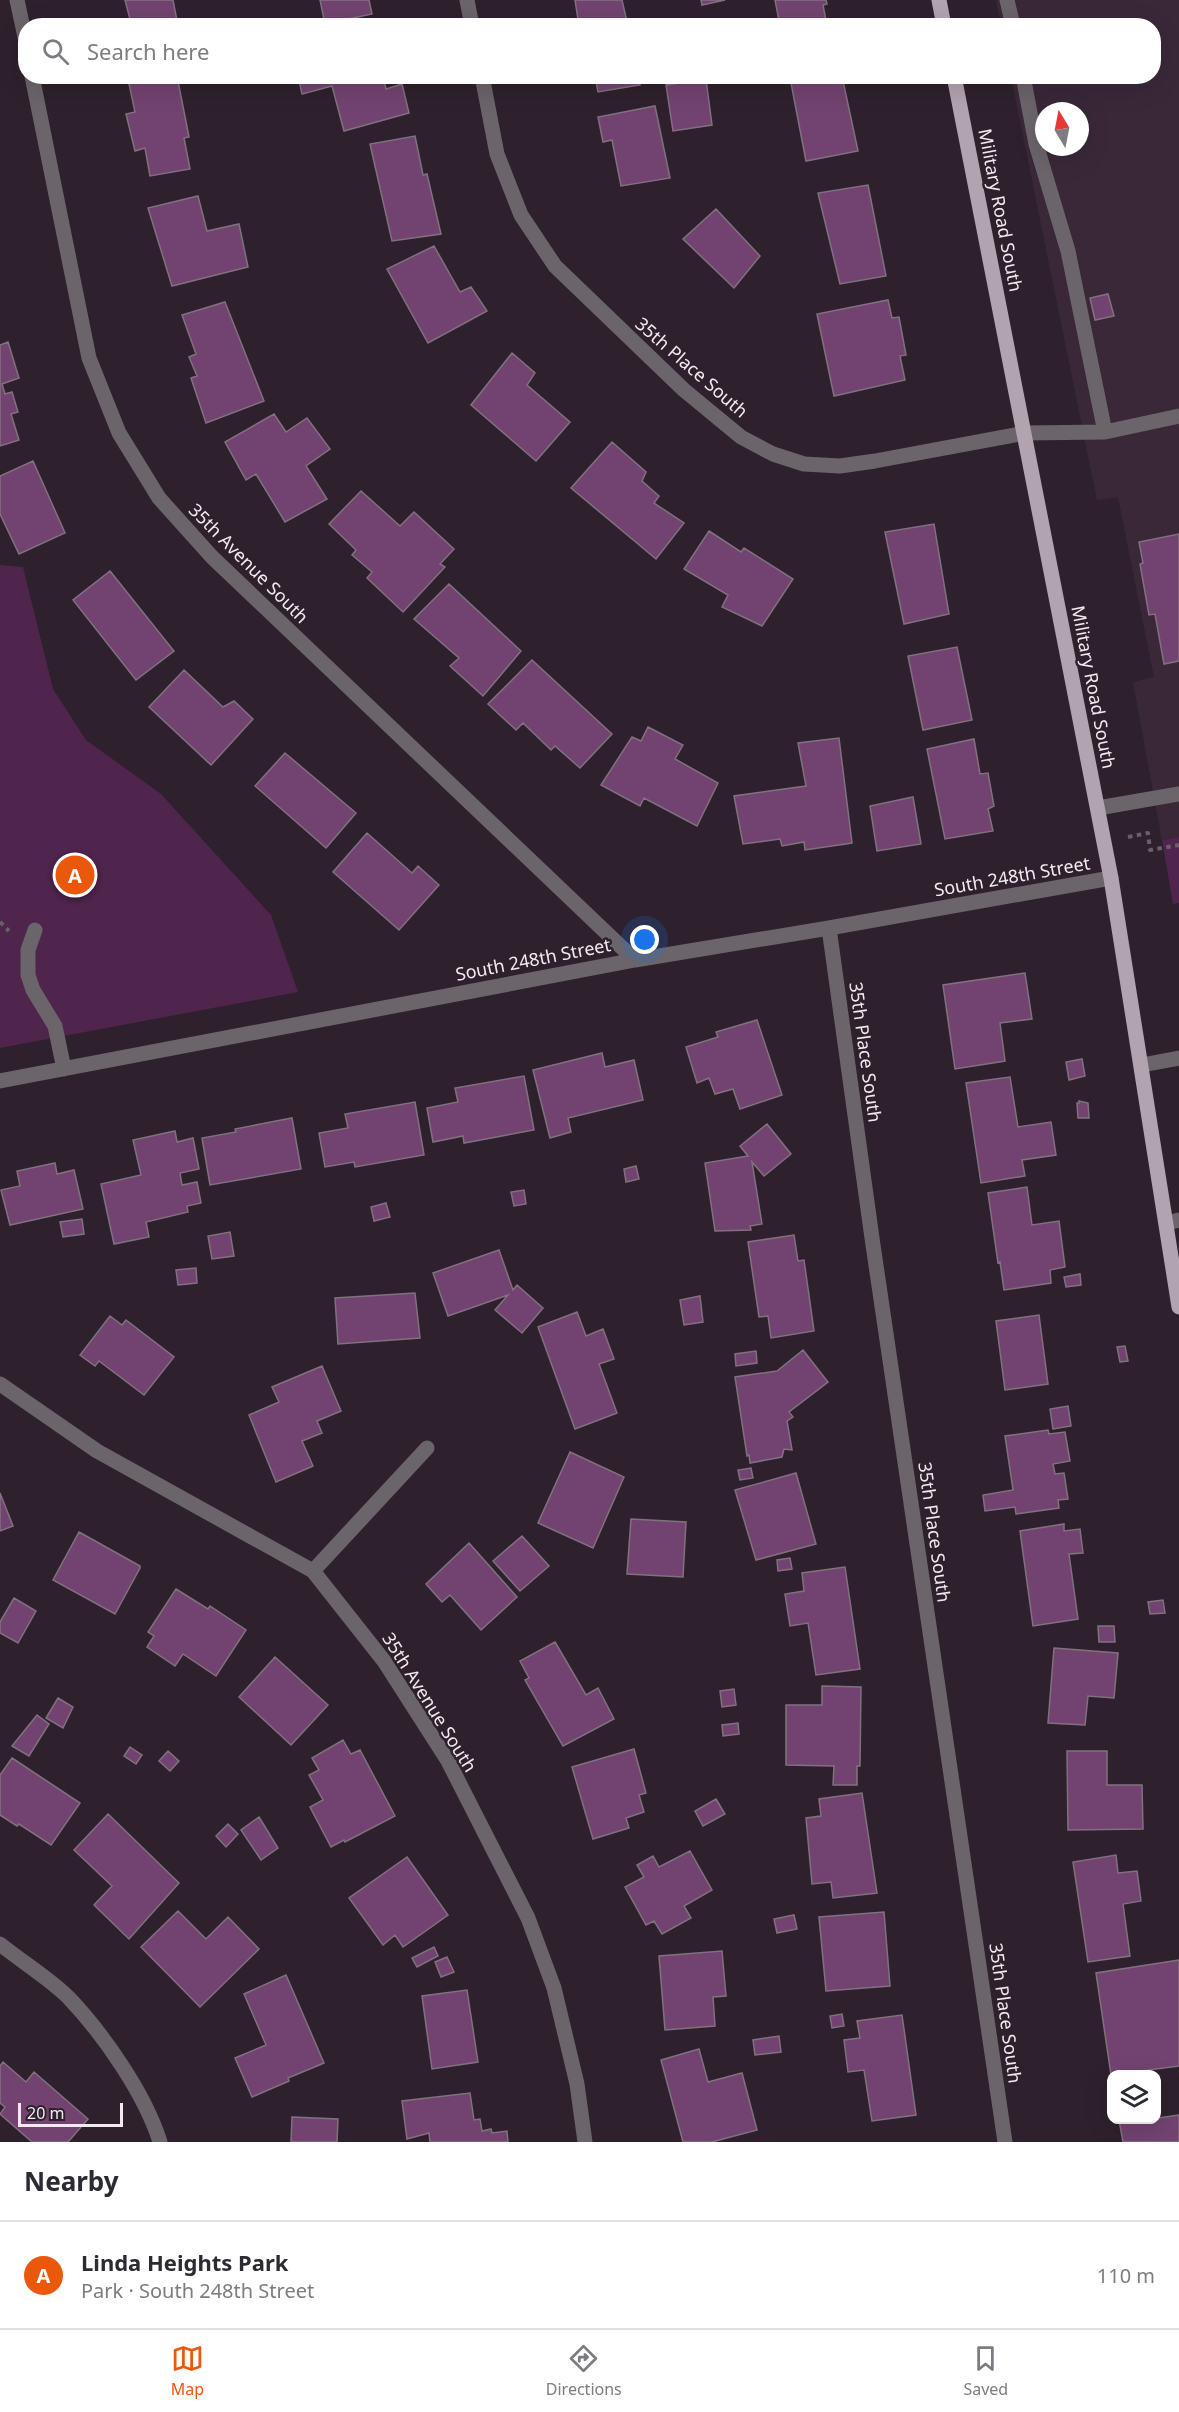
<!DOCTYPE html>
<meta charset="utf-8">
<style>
body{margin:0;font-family:"Noto Sans",sans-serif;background:#f2f2f3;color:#2b2b33}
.controls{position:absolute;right:18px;bottom:18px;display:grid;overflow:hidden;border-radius:12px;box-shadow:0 6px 24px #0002}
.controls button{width:54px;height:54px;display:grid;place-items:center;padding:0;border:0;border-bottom:2px solid #e1e1e2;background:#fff;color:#2b2b33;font:30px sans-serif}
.compass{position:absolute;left:1035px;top:102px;width:54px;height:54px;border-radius:50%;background:#fff;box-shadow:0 6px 24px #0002;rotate:350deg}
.scale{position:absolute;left:18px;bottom:15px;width:105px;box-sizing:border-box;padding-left:6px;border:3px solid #f2e9f1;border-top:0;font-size:16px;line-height:21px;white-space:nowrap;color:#f2e9f1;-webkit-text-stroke:4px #2e212d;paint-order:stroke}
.you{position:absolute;left:645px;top:940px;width:21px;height:21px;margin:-15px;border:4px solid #fff;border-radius:50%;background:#1a73e8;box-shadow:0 0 0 9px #1a73e833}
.badge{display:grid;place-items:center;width:39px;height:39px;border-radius:50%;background:#ea580c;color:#fff;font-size:20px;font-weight:700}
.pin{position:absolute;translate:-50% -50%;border:3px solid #fff;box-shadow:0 2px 6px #0006}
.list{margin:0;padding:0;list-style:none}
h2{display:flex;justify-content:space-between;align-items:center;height:78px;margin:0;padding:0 24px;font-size:26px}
h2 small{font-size:20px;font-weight:400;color:#7c7c81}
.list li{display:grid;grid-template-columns:39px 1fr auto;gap:18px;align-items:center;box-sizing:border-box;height:108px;padding:0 24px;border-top:2px solid #e1e1e2}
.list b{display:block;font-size:22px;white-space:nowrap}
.list p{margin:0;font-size:20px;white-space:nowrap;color:#7c7c81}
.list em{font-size:20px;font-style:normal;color:#7c7c81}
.icon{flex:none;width:33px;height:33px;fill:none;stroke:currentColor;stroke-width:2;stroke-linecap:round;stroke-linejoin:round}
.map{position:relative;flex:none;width:1179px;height:2142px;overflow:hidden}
.search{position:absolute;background:#fff;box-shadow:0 6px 24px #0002;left:18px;right:18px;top:18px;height:66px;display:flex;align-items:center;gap:15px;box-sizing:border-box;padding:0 21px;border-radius:24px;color:#7c7c81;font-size:22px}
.sheet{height:186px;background:#fff}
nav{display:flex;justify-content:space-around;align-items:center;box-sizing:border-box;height:84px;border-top:2px solid #e1e1e2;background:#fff;font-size:16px;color:#7c7c81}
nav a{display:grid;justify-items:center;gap:3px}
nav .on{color:#ea580c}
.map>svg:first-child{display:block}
.built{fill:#3a2838;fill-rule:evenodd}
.green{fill:#4f244d}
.building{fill:#724370;stroke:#81717f;stroke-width:1.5}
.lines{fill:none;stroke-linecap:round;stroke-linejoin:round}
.path{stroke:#6b606a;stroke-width:4;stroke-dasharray:4.5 4.5;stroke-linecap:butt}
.minor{stroke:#6b646b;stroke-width:15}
.major{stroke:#b2a3b0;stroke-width:15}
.labels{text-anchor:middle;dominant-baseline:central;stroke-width:5;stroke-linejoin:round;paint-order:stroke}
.street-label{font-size:18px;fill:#f2e9f1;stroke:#2e212d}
</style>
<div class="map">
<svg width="1179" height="2142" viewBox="0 0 1179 2142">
<rect width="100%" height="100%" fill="#2e212d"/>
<!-- built -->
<path class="built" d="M 996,0 L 1179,0 L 1179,837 L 1162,840 L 1133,682 L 1154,677 L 1118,497 L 1097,500 L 1011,77 L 1154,76 L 1154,26 L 1001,25 ZM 1044,111 L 1080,111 L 1080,147 L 1044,147 Z"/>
<!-- green -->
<path class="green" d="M 0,565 L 23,567 L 53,689 L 86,740 L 161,794 L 271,915 L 298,992 L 0,1048 Z
M 1179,837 L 1179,903 L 1173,904 L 1162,840 Z"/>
<!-- building -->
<path class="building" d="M 125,0 L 173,0 L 178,26 L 124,26 L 131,23 Z
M 320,0 L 369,0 L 372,14 L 325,24 Z
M 575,0 L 622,0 L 628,26 L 579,26 Z
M 701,0 L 725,0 L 702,5 Z
M 775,0 L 826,0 L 827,4 L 823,5 L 827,26 L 780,26 Z
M 143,76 L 177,76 L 189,137 L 184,138 L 190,169 L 150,176 L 145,148 L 135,151 L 126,114 L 135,112 L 128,79 Z
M 298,76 L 383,76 L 386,89 L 402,84 L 409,113 L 344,131 L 332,86 L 302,94 Z
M 595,76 L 639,76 L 640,85 L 598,92 Z
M 822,76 L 842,76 L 858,151 L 806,161 L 791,83 Z
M 706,79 L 712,125 L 673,131 L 666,85 Z
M 655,106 L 670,178 L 621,186 L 612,140 L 603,142 L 598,117 Z
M 415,136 L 423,175 L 427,174 L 441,234 L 392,241 L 370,144 Z
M 868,185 L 886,276 L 840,284 L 818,193 Z
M 198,196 L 207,231 L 239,224 L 248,267 L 172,286 L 148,208 Z
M 716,209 L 760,256 L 734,288 L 683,239 Z
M 434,246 L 460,292 L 471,287 L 487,311 L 428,343 L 387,269 Z
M 1108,294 L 1114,316 L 1095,320 L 1090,298 Z
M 888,300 L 892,318 L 899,317 L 906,355 L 900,356 L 905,380 L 834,396 L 817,314 Z
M 225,302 L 264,401 L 206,423 L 191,378 L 197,376 L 189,357 L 196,354 L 182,315 Z
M 8,342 L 19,378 L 2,384 L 5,394 L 12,392 L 18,412 L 11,414 L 19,440 L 0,446 L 0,345 Z
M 512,353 L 535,373 L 527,385 L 570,422 L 536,461 L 471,405 Z
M 274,414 L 286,432 L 307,418 L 330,449 L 306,466 L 327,499 L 285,522 L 256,474 L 246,480 L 225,442 Z
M 612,442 L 646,472 L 642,481 L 659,496 L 654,503 L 684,523 L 656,559 L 571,488 Z
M 33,461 L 65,533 L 19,554 L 0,514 L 0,476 Z
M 361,491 L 400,526 L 414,512 L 454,549 L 440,564 L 445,567 L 403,612 L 367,578 L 372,572 L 352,555 L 356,550 L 329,524 Z
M 934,524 L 949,614 L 904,624 L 885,532 Z
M 709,531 L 741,552 L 744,548 L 793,579 L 762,626 L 722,607 L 728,595 L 684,569 Z
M 1179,534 L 1179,661 L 1164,664 L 1155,614 L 1149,615 L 1140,564 L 1143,563 L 1139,542 Z
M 110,571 L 174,651 L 136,680 L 73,600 Z
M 449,584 L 521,651 L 483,696 L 450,666 L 459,658 L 414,619 Z
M 957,647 L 972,720 L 923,730 L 908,656 Z
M 532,660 L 612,734 L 580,768 L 555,746 L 551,750 L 523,723 L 516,730 L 488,704 Z
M 184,670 L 223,707 L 234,701 L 253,719 L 211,765 L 149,707 Z
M 648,727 L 683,745 L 675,759 L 718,783 L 697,826 L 644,798 L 640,806 L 601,785 L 632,737 L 641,741 Z
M 839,738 L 852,843 L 805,850 L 804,842 L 782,846 L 780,839 L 743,844 L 734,796 L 806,786 L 798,743 Z
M 974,739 L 980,774 L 988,773 L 994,806 L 988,809 L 993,831 L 945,839 L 927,749 Z
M 285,753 L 356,813 L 326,848 L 255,786 Z
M 913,797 L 921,844 L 877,851 L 870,806 Z
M 367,833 L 412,873 L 418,866 L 439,885 L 399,930 L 333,872 Z
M 1025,973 L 1032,1019 L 1000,1023 L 1005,1061 L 955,1069 L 943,985 Z
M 757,1020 L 782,1095 L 740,1109 L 733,1089 L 715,1094 L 709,1078 L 697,1083 L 686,1047 L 718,1037 L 716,1032 Z
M 602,1053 L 605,1067 L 634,1060 L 643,1100 L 568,1118 L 571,1132 L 550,1138 L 533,1070 Z
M 1082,1059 L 1085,1076 L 1069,1080 L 1066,1062 Z
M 524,1076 L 534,1130 L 464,1143 L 463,1136 L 433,1142 L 427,1108 L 458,1102 L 455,1088 Z
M 1010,1077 L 1018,1127 L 1051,1122 L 1056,1155 L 1022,1160 L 1025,1176 L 981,1183 L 966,1083 Z
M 1079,1101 L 1088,1103 L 1089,1118 L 1078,1118 L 1077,1103 L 1079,1103 Z
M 415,1102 L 424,1155 L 355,1167 L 354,1162 L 325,1167 L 319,1133 L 348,1128 L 345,1114 Z
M 292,1118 L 301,1169 L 210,1185 L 202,1138 L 236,1132 L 235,1129 Z
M 767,1124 L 791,1154 L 764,1176 L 752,1162 L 762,1224 L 750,1226 L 751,1230 L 715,1231 L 705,1163 L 748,1156 L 740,1146 Z
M 175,1131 L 177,1142 L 193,1138 L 199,1169 L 180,1173 L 182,1185 L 197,1182 L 201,1203 L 187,1206 L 188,1212 L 146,1222 L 149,1237 L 114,1244 L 101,1184 L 141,1175 L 133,1140 Z
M 55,1163 L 57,1174 L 74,1170 L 83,1209 L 10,1225 L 1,1190 L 20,1186 L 17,1171 Z
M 636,1166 L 639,1179 L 626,1182 L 624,1169 Z
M 1027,1187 L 1032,1225 L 1059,1221 L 1065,1267 L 1050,1270 L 1051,1283 L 1004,1290 L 1000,1262 L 998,1263 L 988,1193 Z
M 524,1190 L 526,1204 L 514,1206 L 511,1192 Z
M 386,1203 L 390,1217 L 374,1221 L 371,1207 Z
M 82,1219 L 84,1234 L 63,1237 L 60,1222 Z
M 230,1232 L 234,1256 L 212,1259 L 208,1236 Z
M 794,1235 L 798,1261 L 804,1260 L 814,1331 L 771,1338 L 768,1316 L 759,1317 L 748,1242 Z
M 499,1250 L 513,1290 L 517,1285 L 543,1308 L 522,1333 L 495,1310 L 508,1295 L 448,1316 L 433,1273 Z
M 196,1268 L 197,1283 L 178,1285 L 176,1270 Z
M 1080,1274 L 1081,1285 L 1066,1287 L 1064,1277 Z
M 415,1293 L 420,1338 L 338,1344 L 335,1298 Z
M 700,1296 L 703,1322 L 684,1325 L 680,1300 Z
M 577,1312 L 586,1336 L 603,1329 L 614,1359 L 599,1364 L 617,1413 L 575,1429 L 538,1327 Z
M 1039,1315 L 1048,1384 L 1005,1390 L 996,1321 Z
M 110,1316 L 122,1325 L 126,1320 L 174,1357 L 144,1395 L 99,1361 L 95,1366 L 80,1355 Z
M 1125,1346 L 1128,1361 L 1120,1362 L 1117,1347 Z
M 803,1350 L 828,1382 L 789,1412 L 793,1417 L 787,1421 L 792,1450 L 784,1449 L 782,1457 L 750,1463 L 749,1455 L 747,1456 L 735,1377 L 777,1371 Z
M 756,1351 L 757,1363 L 736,1366 L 735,1354 Z
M 322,1366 L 341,1411 L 317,1421 L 322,1433 L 302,1441 L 313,1466 L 276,1482 L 249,1415 L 279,1402 L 272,1387 Z
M 1068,1406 L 1071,1426 L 1053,1429 L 1050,1409 Z
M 1048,1430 L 1049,1434 L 1065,1432 L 1070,1461 L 1053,1464 L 1055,1474 L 1064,1473 L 1068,1499 L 1058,1500 L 1059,1508 L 1016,1514 L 1015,1507 L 985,1511 L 983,1495 L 1013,1490 L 1005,1436 Z
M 570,1452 L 624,1477 L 593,1548 L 538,1523 Z
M 751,1468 L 753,1478 L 740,1480 L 738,1470 Z
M 796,1473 L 816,1544 L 756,1560 L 735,1490 Z
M 0,1493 L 13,1526 L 0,1531 Z
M 631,1519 L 686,1522 L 683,1577 L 627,1574 Z
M 1064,1524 L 1064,1531 L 1080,1529 L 1083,1553 L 1069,1554 L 1078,1619 L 1033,1626 L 1020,1531 Z
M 79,1532 L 140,1566 L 140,1568 L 115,1614 L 53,1580 Z
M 522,1536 L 549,1566 L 520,1591 L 493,1561 Z
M 469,1543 L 517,1597 L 481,1630 L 450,1595 L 442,1602 L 426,1584 Z
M 790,1558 L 792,1569 L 778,1571 L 777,1560 Z
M 845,1567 L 860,1669 L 816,1675 L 808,1623 L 790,1626 L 785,1594 L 804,1591 L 802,1573 Z
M 176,1589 L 208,1609 L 210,1606 L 246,1630 L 216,1676 L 183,1654 L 175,1666 L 147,1647 L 154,1636 L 148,1632 Z
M 14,1598 L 36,1611 L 18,1643 L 0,1633 L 0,1622 Z
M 1163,1600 L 1165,1613 L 1150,1614 L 1148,1602 Z
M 1098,1626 L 1114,1626 L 1115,1642 L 1099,1642 Z
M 555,1642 L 586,1695 L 598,1688 L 614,1719 L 563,1746 L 525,1680 L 529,1678 L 520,1661 Z
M 1054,1648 L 1118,1653 L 1114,1698 L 1088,1696 L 1085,1725 L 1048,1723 Z
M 275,1657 L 328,1705 L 291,1745 L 239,1697 Z
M 822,1686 L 861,1687 L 860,1766 L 857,1766 L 857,1785 L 833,1785 L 834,1766 L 786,1765 L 786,1705 L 822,1705 Z
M 734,1689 L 736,1705 L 722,1707 L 720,1691 Z
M 58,1698 L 73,1707 L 63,1728 L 46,1718 Z
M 37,1715 L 49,1724 L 29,1756 L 12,1746 Z
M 738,1723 L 739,1734 L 723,1736 L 722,1725 Z
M 343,1740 L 351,1754 L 360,1750 L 395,1816 L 345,1842 L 344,1840 L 331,1847 L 310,1807 L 323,1800 L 309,1775 L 319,1770 L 312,1758 Z
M 130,1747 L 142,1755 L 136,1764 L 124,1756 Z
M 634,1749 L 646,1793 L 639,1795 L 644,1812 L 626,1818 L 629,1828 L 593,1839 L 572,1767 Z
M 168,1751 L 179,1761 L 170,1771 L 159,1761 Z
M 1067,1751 L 1107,1751 L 1107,1785 L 1142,1785 L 1143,1829 L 1068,1830 Z
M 12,1758 L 80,1803 L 51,1845 L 19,1824 L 17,1826 L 0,1815 L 0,1775 Z
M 862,1793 L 877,1893 L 833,1898 L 831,1882 L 812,1884 L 806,1818 L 821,1816 L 819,1799 Z
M 716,1799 L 725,1814 L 703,1826 L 695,1811 Z
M 108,1814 L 179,1883 L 129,1939 L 94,1905 L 112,1886 L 74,1850 Z
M 259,1817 L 278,1848 L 261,1860 L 241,1830 Z
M 228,1824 L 238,1834 L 226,1847 L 216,1836 Z
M 690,1851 L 712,1890 L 684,1906 L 691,1918 L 662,1934 L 654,1921 L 646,1925 L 625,1887 L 644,1877 L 637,1865 L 653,1856 L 659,1867 Z
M 1116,1855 L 1118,1873 L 1137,1871 L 1141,1901 L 1123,1904 L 1130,1956 L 1088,1962 L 1073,1862 Z
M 407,1857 L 448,1915 L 403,1947 L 395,1935 L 383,1945 L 349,1898 Z
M 178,1911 L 206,1939 L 228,1917 L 259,1949 L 200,2007 L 141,1947 Z
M 884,1912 L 890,1986 L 826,1991 L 819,1917 Z
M 794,1915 L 797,1929 L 777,1933 L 774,1919 Z
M 434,1947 L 438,1956 L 417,1967 L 412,1958 Z
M 722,1951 L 726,1996 L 713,1997 L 715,2026 L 665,2030 L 659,1956 Z
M 447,1957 L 454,1972 L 441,1977 L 435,1962 Z
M 1179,1960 L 1179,2066 L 1111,2075 L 1096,1973 Z
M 286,1975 L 324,2063 L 288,2078 L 289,2081 L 252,2097 L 235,2058 L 266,2045 L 244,1994 Z
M 467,1990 L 478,2062 L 432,2069 L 422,1996 Z
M 842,2014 L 844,2026 L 832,2028 L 830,2016 Z
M 902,2015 L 916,2115 L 872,2121 L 864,2070 L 848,2072 L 844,2040 L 860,2038 L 857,2021 Z
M 779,2036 L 781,2052 L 755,2055 L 753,2040 Z
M 699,2049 L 708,2082 L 742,2073 L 757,2130 L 712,2142 L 683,2142 L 661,2060 Z
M 3,2062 L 26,2082 L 34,2072 L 88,2119 L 68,2142 L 32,2142 L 0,2114 L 5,2107 L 0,2103 L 0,2066 Z
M 470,2093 L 474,2120 L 480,2119 L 482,2131 L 491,2129 L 492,2133 L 507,2131 L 508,2142 L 430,2142 L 429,2133 L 407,2139 L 402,2101 Z
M 1156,2106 L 1158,2118 L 1179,2115 L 1179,2142 L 1123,2142 L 1119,2120 L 1156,2120 Z
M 292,2117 L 338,2119 L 337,2142 L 291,2142 Z"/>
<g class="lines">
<!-- path -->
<path class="path" d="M 1128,837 L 1148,833 L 1150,850 L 1179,845
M 0,922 L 9,931"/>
<!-- minor -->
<path class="minor" d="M 17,0 L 26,42
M 467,0 L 472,26
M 1007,0 L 1013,26
M 32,76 L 89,358 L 119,433 L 159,498 L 212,557 L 635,960
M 482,76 L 497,154 L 521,215 L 555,266 L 684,390 L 741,437 L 773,454 L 804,464 L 840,466 L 875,461 L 1025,433 L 1105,432 L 1179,416
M 1023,76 L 1036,144 L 1068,251 L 1105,432
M 1098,808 L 1179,794
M 829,928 L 873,1245 L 1005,2142
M 35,930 L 28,950 L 28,975 L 33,990 L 55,1026 L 64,1069
M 1142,1065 L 1179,1058
M 0,1081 L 635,960 L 829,928 L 1111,878
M 1167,1223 L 1179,1220
M 0,1384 L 97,1451 L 313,1571 L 384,1661 L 448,1761 L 528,1918 L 554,1988 L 577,2084 L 585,2142
M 313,1571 L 427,1448
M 0,1944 C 22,1962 49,1978 69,1998 C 104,2035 145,2094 160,2142"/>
<!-- major -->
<path class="major" d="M 939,0 L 944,26
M 954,76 L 1111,878 L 1179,1307"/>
</g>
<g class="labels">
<!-- street labels -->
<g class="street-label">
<text transform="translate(1001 210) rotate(79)">Military Road South</text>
<text transform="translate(692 367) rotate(41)">35th Place South</text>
<text transform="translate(249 563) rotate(45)">35th Avenue South</text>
<text transform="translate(1094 687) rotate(79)">Military Road South</text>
<text transform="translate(1012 876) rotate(-10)">South 248th Street</text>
<text transform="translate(533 959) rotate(-11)">South 248th Street</text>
<text transform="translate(866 1052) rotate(82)">35th Place South</text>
<text transform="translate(935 1532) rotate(82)">35th Place South</text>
<text transform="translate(430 1702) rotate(58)">35th Avenue South</text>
<text transform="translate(1006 2013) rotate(82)">35th Place South</text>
</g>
</g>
</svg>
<div class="controls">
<button><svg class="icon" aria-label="layers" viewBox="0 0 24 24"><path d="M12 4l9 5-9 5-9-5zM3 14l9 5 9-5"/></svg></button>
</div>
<svg class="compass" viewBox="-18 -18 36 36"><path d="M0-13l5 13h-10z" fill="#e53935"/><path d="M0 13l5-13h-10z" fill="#7c7c81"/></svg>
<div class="scale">20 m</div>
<div class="you"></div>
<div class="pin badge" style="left:75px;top:875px">A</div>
<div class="search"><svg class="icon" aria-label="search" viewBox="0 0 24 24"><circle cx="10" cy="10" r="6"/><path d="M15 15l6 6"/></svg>Search here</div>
</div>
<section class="sheet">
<h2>Nearby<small></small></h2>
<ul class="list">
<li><span class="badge">A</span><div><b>Linda Heights Park</b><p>Park · South 248th Street</p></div><em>110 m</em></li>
</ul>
</section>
<nav>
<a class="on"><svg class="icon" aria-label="map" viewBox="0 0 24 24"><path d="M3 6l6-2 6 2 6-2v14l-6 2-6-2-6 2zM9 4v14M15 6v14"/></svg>Map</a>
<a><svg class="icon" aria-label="directions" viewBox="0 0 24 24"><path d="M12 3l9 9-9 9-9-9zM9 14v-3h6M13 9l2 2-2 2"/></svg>Directions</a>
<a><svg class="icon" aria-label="saved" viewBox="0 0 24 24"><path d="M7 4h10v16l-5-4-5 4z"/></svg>Saved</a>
</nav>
